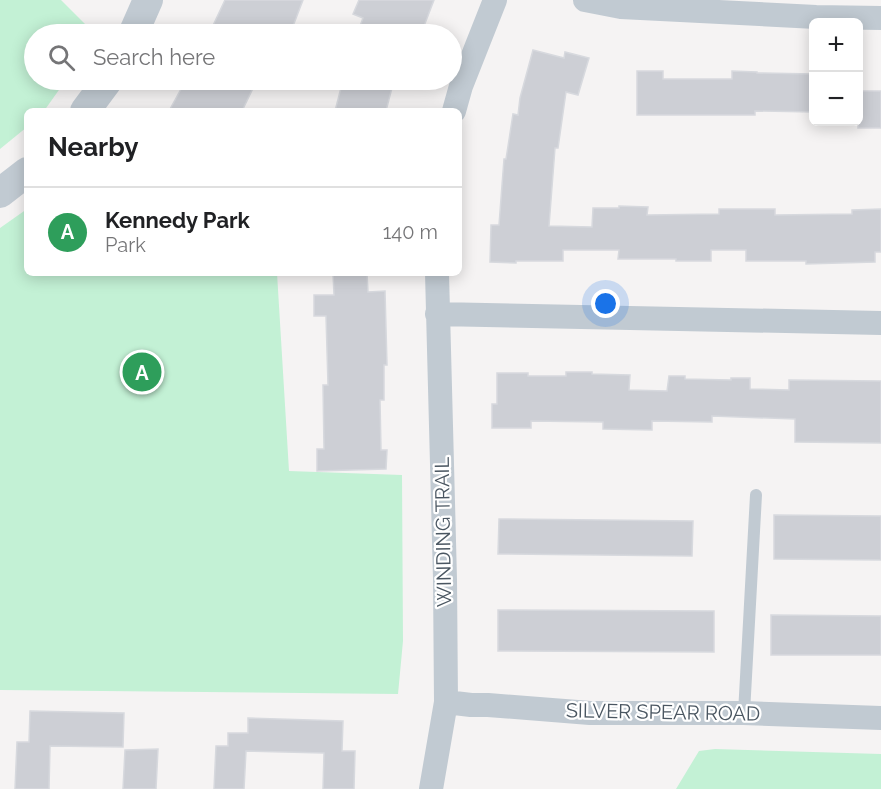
<!DOCTYPE html>
<meta charset="utf-8">
<style>
body{margin:0;font-family:Raleway,sans-serif;background:#f6f6f6;color:#202124}
.controls{position:absolute;right:18px;top:18px;display:grid;overflow:hidden;border-radius:9px;box-shadow:0 3px 15px #0003}
.controls button{width:54px;height:54px;display:grid;place-items:center;padding:0;border:0;border-bottom:2px solid #e0e0e0;background:#fff;color:#202124;font:30px sans-serif}
.you{position:absolute;left:606px;top:304px;width:21px;height:21px;margin:-15px;border:4px solid #fff;border-radius:50%;background:#1a73e8;box-shadow:0 0 0 9px #1a73e833}
.badge{display:grid;place-items:center;width:39px;height:39px;border-radius:50%;background:#111827;color:#fff;font-size:20px;font-weight:700}
.pin{position:absolute;translate:-50% -50%;border:3px solid #fff;box-shadow:0 2px 6px #0006}
.list{margin:0;padding:0;list-style:none}
h2{display:flex;justify-content:space-between;align-items:center;height:78px;margin:0;padding:0 24px;font-size:26px}
h2 small{font-size:20px;font-weight:400;color:#757577}
.list li{display:grid;grid-template-columns:39px 1fr auto;gap:18px;align-items:center;box-sizing:border-box;height:90px;padding:0 24px;border-top:2px solid #e0e0e0}
.list b{display:block;font-size:22px;white-space:nowrap}
.list p{margin:0;font-size:20px;white-space:nowrap;color:#757577}
.list em{font-size:20px;font-style:normal;color:#757577}
.icon{flex:none;width:33px;height:33px;fill:none;stroke:currentColor;stroke-width:2;stroke-linecap:round;stroke-linejoin:round}
.map{position:relative;flex:none;width:881px;height:789px;overflow:hidden}
.search{position:absolute;background:#fff;box-shadow:0 3px 15px #0003;left:24px;top:24px;width:438px;height:66px;display:flex;align-items:center;gap:15px;box-sizing:border-box;padding:0 21px;border-radius:33px;color:#757577;font-size:22px}
.panel{position:absolute;background:#fff;box-shadow:0 3px 15px #0003;left:24px;top:108px;width:438px;height:168px;border-radius:9px}
.map>svg:first-child{display:block}
.green{fill:#c3f1d5}
.building{fill:#cdcfd5;stroke:#d7d9de;stroke-width:1.5}
.lines{fill:none;stroke-linecap:round;stroke-linejoin:round}
.service{stroke:#c1cad2;stroke-width:12}
.minor{stroke:#c1cad2;stroke-width:24}
.tertiary{stroke:#c1cad2;stroke-width:30}
.labels{text-anchor:middle;dominant-baseline:central;stroke-width:4.5;stroke-linejoin:round;paint-order:stroke}
.street-label{font-size:20px;fill:#4a5661;stroke:#fff}
</style>
<div class="map">
<svg width="881" height="789" viewBox="0 0 881 789">
<rect width="100%" height="100%" fill="#f5f3f3"/>
<!-- green -->
<path class="green" d="M 0,0 L 61,0 L 95,34 L 34,34 L 34,80 L 66,80 L 44,111 L 27,111 L 27,127 L 0,149 Z
M 27,209 L 27,273 L 277,273 L 289,471 L 402,475 L 403,641 L 398,694 L 0,690 L 0,228 Z
M 715,749 L 881,754 L 881,789 L 676,789 L 699,751 Z"/>
<!-- building -->
<path class="building" d="M 225,0 L 303,0 L 290,34 L 209,34 Z
M 359,0 L 434,0 L 421,34 L 357,34 L 363,18 L 353,14 Z
M 533,50 L 564,58 L 565,52 L 589,58 L 578,95 L 566,92 L 558,148 L 555,148 L 549,226 L 592,227 L 593,208 L 619,208 L 619,206 L 648,207 L 647,215 L 719,214 L 719,209 L 775,209 L 775,215 L 852,214 L 852,210 L 881,209 L 881,252 L 875,252 L 875,262 L 806,264 L 806,261 L 746,261 L 746,250 L 711,250 L 711,261 L 676,261 L 676,259 L 618,259 L 619,250 L 563,250 L 563,261 L 516,261 L 516,263 L 490,262 L 491,225 L 499,225 L 504,159 L 506,159 L 513,114 L 518,115 L 520,98 Z
M 637,71 L 663,71 L 663,79 L 732,79 L 732,71 L 757,72 L 757,73 L 813,74 L 813,112 L 755,111 L 755,115 L 637,115 Z
M 186,80 L 257,80 L 242,111 L 169,111 Z
M 343,80 L 394,80 L 386,111 L 335,111 Z
M 858,91 L 881,91 L 881,128 L 858,128 Z
M 333,273 L 367,273 L 368,292 L 385,291 L 387,365 L 384,365 L 384,400 L 380,400 L 381,450 L 387,450 L 386,469 L 317,471 L 317,449 L 324,449 L 323,385 L 328,385 L 326,316 L 314,316 L 314,295 L 334,295 Z
M 566,372 L 592,372 L 592,374 L 630,375 L 629,390 L 667,391 L 669,376 L 685,376 L 685,379 L 731,380 L 731,378 L 750,378 L 750,389 L 789,390 L 789,380 L 881,381 L 881,443 L 795,442 L 795,419 L 712,416 L 712,422 L 652,421 L 652,430 L 603,429 L 603,422 L 531,421 L 531,428 L 492,428 L 492,404 L 497,404 L 497,373 L 528,373 L 528,376 L 566,376 Z
M 774,515 L 881,516 L 881,560 L 774,559 Z
M 499,519 L 693,521 L 692,556 L 498,554 Z
M 498,610 L 714,611 L 714,652 L 498,651 Z
M 771,615 L 881,616 L 881,655 L 771,655 Z
M 30,711 L 124,713 L 123,747 L 50,746 L 49,789 L 15,789 L 17,742 L 29,742 Z
M 248,718 L 343,721 L 342,751 L 355,751 L 354,789 L 323,789 L 324,753 L 246,751 L 244,789 L 214,789 L 216,746 L 228,746 L 228,733 L 248,733 Z
M 158,749 L 156,789 L 123,789 L 125,750 Z"/>
<g class="lines">
<!-- service -->
<path class="service" d="M 744,713 L 756,495"/>
<!-- minor -->
<path class="minor" d="M 585,0 L 621,7 L 816,17 L 881,18
M 454,111 L 461,86 L 495,0
M 437,314 L 881,323
M 446,702 L 471,705 L 488,705 L 590,713 L 744,713 L 881,718
M 431,789 L 446,702 L 445,579 L 437,273"/>
<!-- tertiary -->
<path class="tertiary" d="M 133,34 L 148,0
M 85,111 L 108,80
M 0,193 L 27,172"/>
</g>
<g class="labels">
<!-- street labels -->
<g class="street-label">
<text transform="translate(443 532) rotate(-91)">WINDING TRAIL</text>
<text transform="translate(663 712) rotate(1)">SILVER SPEAR ROAD</text>
</g>
</g>
</svg>
<div class="controls">
<button>+</button>
<button>−</button>
</div>
<div class="you"></div>
<div class="pin badge" style="left:142px;top:372px;background:#2e9e5b">A</div>
<div class="search"><svg class="icon" aria-label="search" viewBox="0 0 24 24"><circle cx="10" cy="10" r="6"/><path d="M15 15l6 6"/></svg>Search here</div>
<section class="panel">
<h2>Nearby<small></small></h2>
<ul class="list">
<li><span class="badge" style="background:#2e9e5b">A</span><div><b>Kennedy Park</b><p>Park</p></div><em>140 m</em></li>
</ul>
</section>
</div>
